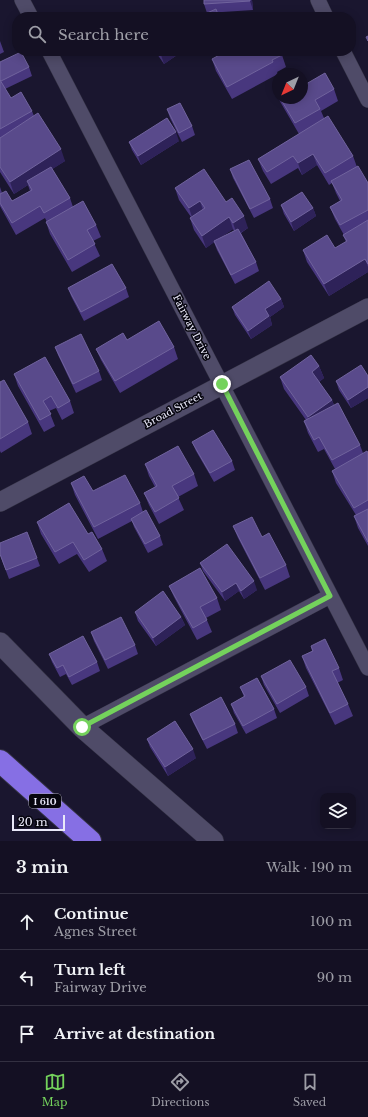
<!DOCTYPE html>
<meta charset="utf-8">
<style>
body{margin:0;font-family:"Libre Baskerville",serif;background:#211e30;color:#f1f3f6}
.controls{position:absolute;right:12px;bottom:12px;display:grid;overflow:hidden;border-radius:8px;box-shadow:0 2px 10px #0003}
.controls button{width:36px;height:36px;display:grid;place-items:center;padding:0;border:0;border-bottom:1px solid #333041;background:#141023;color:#f1f3f6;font:20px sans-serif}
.compass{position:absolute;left:272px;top:68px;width:36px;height:36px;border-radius:50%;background:#141023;box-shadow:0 2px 10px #0003;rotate:223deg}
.scale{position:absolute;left:12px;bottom:10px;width:53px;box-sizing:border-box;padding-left:4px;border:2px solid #e9e8f9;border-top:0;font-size:11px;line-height:14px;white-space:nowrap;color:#e9e8f9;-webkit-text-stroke:3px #06050e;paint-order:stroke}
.stop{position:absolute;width:12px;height:12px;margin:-9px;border:3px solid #74d25c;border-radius:50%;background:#fff}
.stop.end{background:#74d25c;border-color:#fff;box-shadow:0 1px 4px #0008}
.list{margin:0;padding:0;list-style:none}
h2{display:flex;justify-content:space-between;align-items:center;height:52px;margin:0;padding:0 16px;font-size:17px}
h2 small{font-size:13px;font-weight:400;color:#9d9da6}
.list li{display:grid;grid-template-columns:26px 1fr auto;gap:12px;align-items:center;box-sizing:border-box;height:56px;padding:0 16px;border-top:1px solid #333041}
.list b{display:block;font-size:15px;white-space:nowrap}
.list p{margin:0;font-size:13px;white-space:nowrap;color:#9d9da6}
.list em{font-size:13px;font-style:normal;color:#9d9da6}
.icon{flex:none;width:22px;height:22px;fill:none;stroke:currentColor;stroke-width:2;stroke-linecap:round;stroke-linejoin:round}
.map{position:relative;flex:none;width:368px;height:841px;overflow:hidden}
.search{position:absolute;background:#141023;box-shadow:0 2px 10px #0003;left:12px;right:12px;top:12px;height:44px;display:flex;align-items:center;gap:10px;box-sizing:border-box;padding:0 14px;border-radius:16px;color:#9d9da6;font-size:15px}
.sheet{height:220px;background:#141023}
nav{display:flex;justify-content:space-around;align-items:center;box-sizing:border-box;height:56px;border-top:1px solid #333041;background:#141023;font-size:11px;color:#9d9da6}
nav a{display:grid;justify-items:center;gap:2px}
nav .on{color:#74d25c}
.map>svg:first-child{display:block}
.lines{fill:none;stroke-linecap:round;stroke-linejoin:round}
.minor-casing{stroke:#333143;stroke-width:16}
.tertiary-casing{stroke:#333143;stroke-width:20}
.secondary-casing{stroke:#333143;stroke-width:22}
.motorway-casing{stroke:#333143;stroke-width:24}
.minor{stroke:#4f4b68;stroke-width:15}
.tertiary{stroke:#4f4b68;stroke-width:19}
.secondary{stroke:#4f4b68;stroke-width:21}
.motorway{stroke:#866fe4;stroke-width:22}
.wall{fill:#48377e;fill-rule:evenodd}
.shaded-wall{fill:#2e2259}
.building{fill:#594a8b;stroke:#70639d}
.route{stroke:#74d25c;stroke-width:5}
.labels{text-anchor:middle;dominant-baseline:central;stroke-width:3;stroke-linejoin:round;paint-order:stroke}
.shield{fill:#06050e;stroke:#a5a4b2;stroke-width:1}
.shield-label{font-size:9px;font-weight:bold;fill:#e9e8f9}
.street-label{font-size:10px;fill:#e9e8f9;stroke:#06050e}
</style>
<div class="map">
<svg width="368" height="841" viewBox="0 0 368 841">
<rect width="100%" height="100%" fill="#1a162f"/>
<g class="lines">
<!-- minor casing -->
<g class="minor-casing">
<path id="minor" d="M 22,0 L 31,17
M 318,0 L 326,17
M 49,51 L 368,668
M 343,51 L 368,100
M 82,727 L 330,596"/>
</g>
<!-- tertiary casing -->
<g class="tertiary-casing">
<path id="tertiary" d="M 0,502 L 368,308"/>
</g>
<!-- secondary casing -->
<g class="secondary-casing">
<path id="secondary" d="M 0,643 L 82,727 L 213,841"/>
</g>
<!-- motorway casing -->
<g class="motorway-casing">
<path id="motorway" d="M 0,761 L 90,841"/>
</g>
<!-- minor -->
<use href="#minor" class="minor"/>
<!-- tertiary -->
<use href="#tertiary" class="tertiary"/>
<!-- secondary -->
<use href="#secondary" class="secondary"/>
<!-- motorway -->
<use href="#motorway" class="motorway"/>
</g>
<!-- wall -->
<path class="wall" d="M 204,0 L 252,0 L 253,10 L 207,13 L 204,4 Z
M 0,41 L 4,52 L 0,54 Z
M 155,51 L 183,51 L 164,64 Z
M 282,55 L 286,67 L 277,72 L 278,74 L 232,99 L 216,71 L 212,59 Z
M 0,62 L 29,67 L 32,76 L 5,89 L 11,98 L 32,111 L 34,116 L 65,161 L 52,169 L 70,198 L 73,207 L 96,225 L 101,237 L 93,241 L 100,256 L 72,272 L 50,234 L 46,222 L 47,222 L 45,218 L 16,235 L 0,206 L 0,187 L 2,193 L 12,201 L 30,191 L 28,185 L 14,194 L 0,172 Z
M 306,84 L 334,89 L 338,101 L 321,111 L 324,118 L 353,156 L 357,167 L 368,183 L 368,272 L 329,296 L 307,262 L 303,250 L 335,248 L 346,242 L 343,235 L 344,235 L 335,219 L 330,207 L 340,201 L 336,193 L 332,183 L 329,185 L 317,165 L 302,175 L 298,168 L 271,184 L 263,171 L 258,159 L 299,134 L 278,98 L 302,98 Z
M 278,85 L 278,98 L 274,87 Z
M 167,109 L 192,126 L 195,135 L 182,142 L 170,118 Z
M 179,141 L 141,165 L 132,150 L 129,142 Z
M 230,169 L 270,199 L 273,208 L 254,218 L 233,178 Z
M 175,188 L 226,202 L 248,228 L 241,233 L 256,262 L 259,271 L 235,284 L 217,250 L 214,242 L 206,248 L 194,230 L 190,218 L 191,217 L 179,200 ZM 233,229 L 234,231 L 221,237 Z
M 281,205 L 313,208 L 316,216 L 294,231 L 284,214 Z
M 68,288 L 126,288 L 129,297 L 84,321 L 71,296 Z
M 281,299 L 284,307 L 270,317 L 272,325 L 251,339 L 235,315 L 232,307 Z
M 127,340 L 174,347 L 178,359 L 120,393 L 101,360 L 96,349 Z
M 55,347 L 99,371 L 102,380 L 76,393 L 58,355 Z
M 319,366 L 324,378 L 319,382 L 332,400 L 334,405 L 360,445 L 363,453 L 368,453 L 368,546 L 358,528 L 354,516 L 356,515 L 336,483 L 332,471 L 335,469 L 324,449 L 318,452 L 308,433 L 304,421 L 306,420 L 284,389 L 280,377 Z
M 14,374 L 70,401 L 74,413 L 62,420 L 56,408 L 49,411 L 55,426 L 44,432 L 18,386 Z
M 368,376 L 368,398 L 351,408 L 339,390 L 336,381 Z
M 0,382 L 28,422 L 32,434 L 1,453 L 0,451 Z
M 192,442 L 232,461 L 235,470 L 214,482 L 196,451 Z
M 145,464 L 194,474 L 198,486 L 178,497 L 184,510 L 159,524 L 149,505 L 144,493 L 155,487 L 149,476 Z
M 71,483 L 93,491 L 140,503 L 143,512 L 160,536 L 163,545 L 148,553 L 134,527 L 132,521 L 98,539 L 75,495 Z
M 37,522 L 88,534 L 102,549 L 107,561 L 89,572 L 77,554 L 59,564 L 41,534 Z
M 233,526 L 262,537 L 286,565 L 290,577 L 265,590 L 238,538 Z
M 0,555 L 37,558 L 40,566 L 9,579 Z
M 200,563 L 257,590 L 244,599 L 239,591 L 225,601 L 203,571 Z
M 169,586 L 217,598 L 221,610 L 206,618 L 212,632 L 197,640 L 174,597 Z
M 135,612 L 181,617 L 185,625 L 156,646 L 138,621 Z
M 91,632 L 135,645 L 138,654 L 108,669 L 94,641 Z
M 311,646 L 339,668 L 343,680 L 337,683 L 348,704 L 353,716 L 335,725 L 306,668 L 302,656 L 312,651 Z
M 49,654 L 97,662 L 100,671 L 72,685 L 66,674 L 60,677 L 52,662 Z
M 261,676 L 306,687 L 309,696 L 280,713 L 264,685 Z
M 240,687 L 274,709 L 277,718 L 246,734 L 234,713 L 231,704 L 244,697 Z
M 190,714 L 235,724 L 238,733 L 207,749 L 193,722 Z
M 147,739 L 196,758 L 168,776 L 150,747 Z"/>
<!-- shaded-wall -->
<path class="shaded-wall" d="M 250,0 L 252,0 L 253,10 L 250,1 Z
M 167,51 L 183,51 L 164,64 L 161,55 Z
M 176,132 L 179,141 L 141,165 L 138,156 Z
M 61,149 L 65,161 L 28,185 L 27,181 L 28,185 L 14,194 L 10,182 Z
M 313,154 L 317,165 L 302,175 L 298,163 Z
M 200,201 L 204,213 L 193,220 L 189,208 Z
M 313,208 L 316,216 L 294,231 L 291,222 Z
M 244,216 L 248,228 L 237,235 L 233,223 Z
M 229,217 L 233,229 L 206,248 L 202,236 Z
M 365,259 L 368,267 L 368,272 L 329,296 L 324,284 Z
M 281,299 L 284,307 L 270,317 L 272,325 L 251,339 L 248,331 L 265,309 Z
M 319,366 L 324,378 L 316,384 L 312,372 Z
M 368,387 L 368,398 L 351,408 L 348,400 Z
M 332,400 L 336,412 L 313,429 L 308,417 Z
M 254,581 L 257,590 L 244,599 L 241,591 Z
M 236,583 L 239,591 L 225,601 L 222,592 Z
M 181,617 L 185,625 L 156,646 L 153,638 Z
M 193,749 L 196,758 L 168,776 L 165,767 Z"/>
<!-- building -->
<path class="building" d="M 204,0 L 250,0 L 250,1 L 204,4 Z
M 216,9 L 219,17 L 198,17 Z
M 179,15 L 180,17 L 175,17 Z
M 368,36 L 368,41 L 366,37 Z
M 158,51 L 167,51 L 161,55 Z
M 227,51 L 280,51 L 282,55 L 272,60 L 273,62 L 227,87 L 212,59 Z
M 21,52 L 29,67 L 1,81 L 0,80 L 0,62 Z
M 325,73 L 334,89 L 315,100 L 320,109 L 295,123 L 280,98 L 302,98 L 302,77 L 306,84 Z
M 0,80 L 11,98 L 21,92 L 32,111 L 0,129 Z
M 278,85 L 278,94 L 274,87 Z
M 180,103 L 192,126 L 179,133 L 167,109 Z
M 38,113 L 61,149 L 10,182 L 0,167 L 0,138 Z
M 328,116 L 353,156 L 325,173 L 313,154 L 298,163 L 293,156 L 267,172 L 258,159 Z
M 167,118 L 176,132 L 138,156 L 129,142 Z
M 249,160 L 270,199 L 250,209 L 230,169 Z
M 358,166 L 368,183 L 368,210 L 340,225 L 330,207 L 342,200 L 331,181 Z
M 51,167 L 70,198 L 44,213 L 40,206 L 12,223 L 0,203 L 0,194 L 6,191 L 12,201 L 32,190 L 27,181 Z
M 204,169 L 226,202 L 232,198 L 244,216 L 233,223 L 229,217 L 202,236 L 190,218 L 205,208 L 200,201 L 189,208 L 175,188 Z
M 302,192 L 313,208 L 291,222 L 281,205 Z
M 83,201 L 96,225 L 87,230 L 95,244 L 68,260 L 46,222 Z
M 368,220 L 368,264 L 365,259 L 324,284 L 303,250 L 327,235 L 335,248 L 347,241 L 343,235 Z
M 238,229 L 256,262 L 231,275 L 214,241 Z
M 112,264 L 126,288 L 81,312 L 68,288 Z
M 269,281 L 281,299 L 265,309 L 269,316 L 248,331 L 232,307 Z
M 159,321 L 174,347 L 115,381 L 96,349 L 123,333 L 127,340 Z
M 81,334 L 99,371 L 73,384 L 55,347 Z
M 311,355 L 319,366 L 312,372 L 332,400 L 308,417 L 280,377 Z
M 45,357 L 70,401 L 58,408 L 51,396 L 43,401 L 51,414 L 40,420 L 14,374 Z
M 361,365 L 368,376 L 368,387 L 348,400 L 336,381 Z
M 4,380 L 28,422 L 0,439 L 0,382 Z
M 338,403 L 360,445 L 332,460 L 319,437 L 314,440 L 304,421 Z
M 213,430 L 232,461 L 210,473 L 192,442 Z
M 178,446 L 194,474 L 172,486 L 179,498 L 155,512 L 144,493 L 157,486 L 145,464 Z
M 367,451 L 368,453 L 368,500 L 354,508 L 332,471 Z
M 125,475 L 140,503 L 94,527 L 71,483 L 84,476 L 93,491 Z
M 69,503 L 88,534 L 92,532 L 102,549 L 84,560 L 73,542 L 55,552 L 37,522 Z
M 368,509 L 368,542 L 354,516 Z
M 146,510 L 160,536 L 145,544 L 131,519 Z
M 252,517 L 262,537 L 269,533 L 286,565 L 260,578 L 233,526 Z
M 27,532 L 37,558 L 6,570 L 0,554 L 0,543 Z
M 227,544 L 254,581 L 241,591 L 236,583 L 222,592 L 200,563 Z
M 200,568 L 217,598 L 200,607 L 207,620 L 193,628 L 169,586 Z
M 163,591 L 181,617 L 153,638 L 135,612 Z
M 121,617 L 135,645 L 105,660 L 91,632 Z
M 83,636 L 97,662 L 69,677 L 63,665 L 57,668 L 49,654 Z
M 325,639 L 339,668 L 332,671 L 348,704 L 330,713 L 302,656 L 313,651 L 311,646 Z
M 290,660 L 306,687 L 277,704 L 261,676 Z
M 257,678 L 274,709 L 243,726 L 231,704 L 245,696 L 240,687 Z
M 221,697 L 235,724 L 203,740 L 190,714 Z
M 175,721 L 193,749 L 165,767 L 147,739 Z"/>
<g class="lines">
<!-- route -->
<path class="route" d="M 82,727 L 330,596 L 222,384"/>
</g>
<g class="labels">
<!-- shield labels -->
<rect class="shield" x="29" y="794" width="32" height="14" rx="3"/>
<g class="shield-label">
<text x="45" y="801">I 610</text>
</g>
<!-- street labels -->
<g class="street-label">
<text transform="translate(192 327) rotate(63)">Fairway Drive</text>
<text transform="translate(173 410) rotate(-28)">Broad Street</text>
</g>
</g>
</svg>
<div class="controls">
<button><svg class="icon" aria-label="layers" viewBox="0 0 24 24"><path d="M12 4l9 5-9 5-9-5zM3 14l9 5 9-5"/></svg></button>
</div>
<svg class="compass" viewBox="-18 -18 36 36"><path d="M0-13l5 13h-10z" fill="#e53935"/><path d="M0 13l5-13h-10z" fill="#9d9da6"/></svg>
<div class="scale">20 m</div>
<div class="stop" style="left:82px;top:727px"></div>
<div class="stop end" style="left:222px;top:384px"></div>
<div class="search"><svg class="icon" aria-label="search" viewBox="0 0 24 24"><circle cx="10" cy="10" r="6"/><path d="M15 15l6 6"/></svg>Search here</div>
</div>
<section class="sheet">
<h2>3 min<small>Walk · 190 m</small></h2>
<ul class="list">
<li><svg class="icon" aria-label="ahead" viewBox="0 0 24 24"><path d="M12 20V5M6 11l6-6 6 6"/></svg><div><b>Continue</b><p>Agnes Street</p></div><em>100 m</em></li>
<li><svg class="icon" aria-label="left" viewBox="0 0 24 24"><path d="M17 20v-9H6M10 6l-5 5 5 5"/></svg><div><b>Turn left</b><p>Fairway Drive</p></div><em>90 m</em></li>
<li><svg class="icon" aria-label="arrive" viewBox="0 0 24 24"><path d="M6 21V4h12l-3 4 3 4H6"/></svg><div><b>Arrive at destination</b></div></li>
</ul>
</section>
<nav>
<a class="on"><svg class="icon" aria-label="map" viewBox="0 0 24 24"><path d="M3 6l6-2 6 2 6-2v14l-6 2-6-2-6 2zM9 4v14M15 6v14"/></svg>Map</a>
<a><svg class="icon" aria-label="directions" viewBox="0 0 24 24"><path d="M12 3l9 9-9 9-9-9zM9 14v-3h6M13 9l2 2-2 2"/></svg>Directions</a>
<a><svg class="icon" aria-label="saved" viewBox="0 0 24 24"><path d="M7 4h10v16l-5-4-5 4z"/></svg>Saved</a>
</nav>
